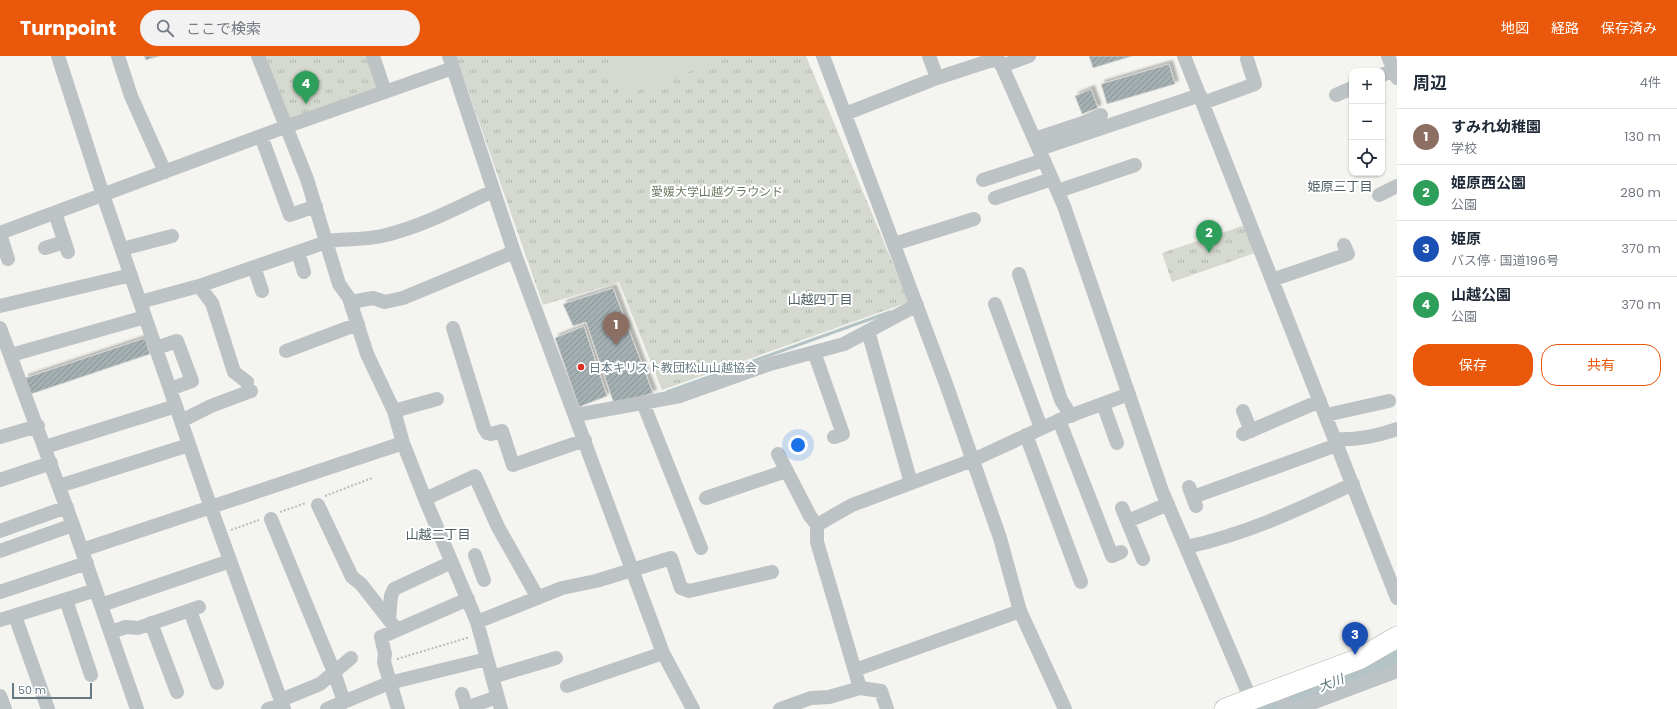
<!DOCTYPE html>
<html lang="ja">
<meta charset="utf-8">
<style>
body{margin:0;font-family:Poppins,"Noto Sans JP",sans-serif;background:#f2f2f3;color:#1f2937}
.controls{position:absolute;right:12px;top:12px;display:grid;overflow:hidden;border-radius:8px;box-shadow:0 1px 3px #0004}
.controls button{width:36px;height:36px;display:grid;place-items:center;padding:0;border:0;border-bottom:1px solid #e0e1e3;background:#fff;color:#1f2937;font:20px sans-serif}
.scale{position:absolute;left:12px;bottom:10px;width:80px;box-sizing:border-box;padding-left:4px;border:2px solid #647981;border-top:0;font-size:11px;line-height:14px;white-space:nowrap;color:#647981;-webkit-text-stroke:3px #fff;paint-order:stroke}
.you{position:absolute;left:798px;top:389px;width:14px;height:14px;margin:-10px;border:3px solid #fff;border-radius:50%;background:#1a73e8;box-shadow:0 0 0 6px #1a73e833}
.badge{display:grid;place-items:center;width:26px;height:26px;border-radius:50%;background:#ea580c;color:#fff;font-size:13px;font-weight:700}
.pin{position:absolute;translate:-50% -33px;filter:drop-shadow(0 1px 2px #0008)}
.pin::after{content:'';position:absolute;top:21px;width:14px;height:12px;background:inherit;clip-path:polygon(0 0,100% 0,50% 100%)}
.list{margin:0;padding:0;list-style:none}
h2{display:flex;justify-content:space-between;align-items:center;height:52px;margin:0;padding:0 16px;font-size:17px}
h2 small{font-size:13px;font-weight:400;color:#747a83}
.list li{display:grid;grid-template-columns:26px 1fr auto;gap:12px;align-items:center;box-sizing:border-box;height:56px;padding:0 16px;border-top:1px solid #e0e1e3}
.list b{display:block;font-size:15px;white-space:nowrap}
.list p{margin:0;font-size:13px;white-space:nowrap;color:#747a83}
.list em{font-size:13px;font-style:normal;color:#747a83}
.actions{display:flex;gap:8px;padding:12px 16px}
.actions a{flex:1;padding:9px 0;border:1px solid #ea580c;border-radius:16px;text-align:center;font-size:14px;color:#ea580c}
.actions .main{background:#ea580c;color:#fff}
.icon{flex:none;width:22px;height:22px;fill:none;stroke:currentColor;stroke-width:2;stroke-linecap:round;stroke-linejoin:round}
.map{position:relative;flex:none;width:1397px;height:653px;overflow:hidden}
header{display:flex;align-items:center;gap:24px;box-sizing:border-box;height:56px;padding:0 20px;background:#ea580c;color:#fff}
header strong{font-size:19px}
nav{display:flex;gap:22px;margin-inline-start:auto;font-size:14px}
.search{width:280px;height:36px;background:#f2f2f3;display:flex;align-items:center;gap:10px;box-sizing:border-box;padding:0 14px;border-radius:22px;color:#747a83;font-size:15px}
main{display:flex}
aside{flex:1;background:#fff}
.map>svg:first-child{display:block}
.grass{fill:url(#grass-tufts)}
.pitch{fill:#d5d9cf}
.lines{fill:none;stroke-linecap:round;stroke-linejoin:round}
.stream{stroke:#b4c3c5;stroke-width:3}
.river{stroke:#b4c3c5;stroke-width:19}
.building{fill:url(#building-hatch);stroke:#d5d5d3;filter:url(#shadow)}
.highway-casing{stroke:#b0b5b7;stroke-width:22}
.path{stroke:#b7bbbc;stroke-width:2;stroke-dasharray:2 2;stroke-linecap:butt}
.minor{stroke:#bdc2c4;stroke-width:14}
.highway{stroke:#fff;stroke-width:21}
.poi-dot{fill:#e02d25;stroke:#fff;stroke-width:1.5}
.labels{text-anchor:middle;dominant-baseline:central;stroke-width:4;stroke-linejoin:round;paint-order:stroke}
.park-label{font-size:12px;fill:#6b7862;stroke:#fff}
.poi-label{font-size:12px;fill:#647981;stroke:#fff;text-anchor:start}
.neighbourhood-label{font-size:13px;fill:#516166;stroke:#fff}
.water-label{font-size:13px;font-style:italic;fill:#5a7678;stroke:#fff}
</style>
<header>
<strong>Turnpoint</strong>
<div class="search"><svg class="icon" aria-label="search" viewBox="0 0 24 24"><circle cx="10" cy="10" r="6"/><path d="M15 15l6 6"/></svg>ここで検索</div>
<nav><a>地図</a><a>経路</a><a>保存済み</a></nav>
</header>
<main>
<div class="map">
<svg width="1397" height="653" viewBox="0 0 1397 653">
<defs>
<pattern id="grass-tufts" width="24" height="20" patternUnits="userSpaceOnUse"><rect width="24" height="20" fill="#d5d9cf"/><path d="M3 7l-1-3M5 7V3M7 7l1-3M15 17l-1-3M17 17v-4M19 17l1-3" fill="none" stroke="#b0b5ad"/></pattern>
<pattern id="building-hatch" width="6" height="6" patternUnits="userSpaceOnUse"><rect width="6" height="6" fill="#a4afb2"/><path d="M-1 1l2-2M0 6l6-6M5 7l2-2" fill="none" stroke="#899396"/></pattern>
<filter id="shadow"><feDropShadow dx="3.5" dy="-3.5" stdDeviation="1" flood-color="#0004"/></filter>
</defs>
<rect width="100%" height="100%" fill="#f4f4f0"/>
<!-- grass -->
<path class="grass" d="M 262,0 L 369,0 L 380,31 L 286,65 Z
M 456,0 L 806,0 L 909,246 L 662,334 L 619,226 L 543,249 Z
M 1245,169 L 1255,197 L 1172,226 L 1162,197 Z"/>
<!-- pitch -->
<path class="pitch" d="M 607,0 L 732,0 L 620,41 Z"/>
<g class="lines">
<!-- stream -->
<path class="stream" d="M 667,336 L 890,256"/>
<!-- river -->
<path class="river" d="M 1265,653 L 1390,607 L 1397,602"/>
</g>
<!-- building -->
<path class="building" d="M 144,0 L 159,0 L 146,4 Z
M 1089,0 L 1132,0 L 1093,12 Z
M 1169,8 L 1175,28 L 1107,48 L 1101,28 Z
M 1091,33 L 1098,52 L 1082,58 L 1075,40 Z
M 613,232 L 653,337 L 614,348 L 586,266 L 573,270 L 563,248 Z
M 584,270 L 607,340 L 579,351 L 555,282 Z
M 145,282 L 150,298 L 31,338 L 25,322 Z"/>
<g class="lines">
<!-- highway casing -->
<g class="highway-casing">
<path id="highway" d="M 1225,653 L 1359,603 L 1397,581"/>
</g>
<!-- path -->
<path class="path" d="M 325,440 L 372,422
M 280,456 L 306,447
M 231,474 L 259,464
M 397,603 L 470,581"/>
<!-- minor -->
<path class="minor" d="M 58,0 L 103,139 L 211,452 L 284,653
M 118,0 L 131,40 L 165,116
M 258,0 L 307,123 L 339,228 L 349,242 L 367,298 L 394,355 L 403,387 L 425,443 L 477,566 L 501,653
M 373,0 L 385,36
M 449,0 L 514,196 L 663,597 L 693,653
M 823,0 L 945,325 L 1000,482 L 1020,555 L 1065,653
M 929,0 L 937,22
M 1029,0 L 1002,10 L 1064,150 L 1162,435 L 1251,644
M 1184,0 L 1397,542
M 1388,0 L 1397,22
M 1382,19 L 1394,14
M 1336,39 L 1352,32
M 1203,47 L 1255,28 L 1247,3
M 845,58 L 937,22 L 989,5 L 998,4 L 1002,10
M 261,80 L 290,159 L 316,150
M 1035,83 L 1083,67 L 1101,59
M 1039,93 L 1200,39
M 983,124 L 1044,104
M 1058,135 L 1135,109
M 1379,139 L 1397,130
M 995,142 L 1052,123
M 55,157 L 68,196
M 0,177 L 285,71 L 453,12
M 0,178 L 8,203
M 326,185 C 344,183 364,184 382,180 C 421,171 457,152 493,135
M 894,188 L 974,163
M 45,192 L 64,186
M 122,193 L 172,180
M 298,196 L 304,216
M 254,211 L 262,235
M 1019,218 L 1061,344 L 1071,360
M 1272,224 L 1348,198 L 1344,189
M 199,230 L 212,247 L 234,316 L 247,326
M 140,246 L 199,230 L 318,189
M 351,246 L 373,242 L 385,246 L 403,242 L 514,196
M 995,248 L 1041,372
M 0,250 L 131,219
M 0,272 L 73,469 L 137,653
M 453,272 L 484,372 L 487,377 L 491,378 L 502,375 L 513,409 L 585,384
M 868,275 L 911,427
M 156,292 L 177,285 L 192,325 L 170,333
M 286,295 L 358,268
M 814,296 L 843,378 L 834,381
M 11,299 L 145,261
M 643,347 L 701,492
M 1103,348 L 1117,387
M 394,355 L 437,343
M 1243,355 L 1251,375
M 576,359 L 680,340 L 770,308 L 844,288 L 917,249
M 1326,359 L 1389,345
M 1059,364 L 1112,500 L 1121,496
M 181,365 L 211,350 L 251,335
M 1243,378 L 1320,345
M 1026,379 L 1081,526
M 0,381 L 38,370
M 1335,383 C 1356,384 1377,380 1397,373
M 45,391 L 176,350
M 778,398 L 810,460 L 817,469
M 0,424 L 51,407
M 59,430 L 189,389
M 1189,431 L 1196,450
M 1193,441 L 1337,389
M 706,442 L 786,415
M 425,443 L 475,420 L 498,471 L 538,542
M 318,449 L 352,521 L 361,528 L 397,574
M 1122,452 L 1143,503
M 271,463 L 334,616 L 344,646
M 1128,465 L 1168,448
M 0,475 L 67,451
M 1186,491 C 1247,478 1297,454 1353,428
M 82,494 L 403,387
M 0,495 L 73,469
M 475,499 L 484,524
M 0,536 L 87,507
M 66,544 L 91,619
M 101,549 L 230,505
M 190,555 L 217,627
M 15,560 L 48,653
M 389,563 L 391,540 L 394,533 L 452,506
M 0,564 L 96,534
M 477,566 L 562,532 L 596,525 L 671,502 L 681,532 L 689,535 L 772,516
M 151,567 L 177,636
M 111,576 L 126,571 L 138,572 L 199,551
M 855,614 L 1020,555
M 492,621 L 556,602
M 567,630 L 663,597
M 1279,634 L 1286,653
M 462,638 L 467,653
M 0,640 L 5,653
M 281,644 L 320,628 L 351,602
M 466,652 L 497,641
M 268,653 L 283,649
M 327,653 L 389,627 L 487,603
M 398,653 L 384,606 L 385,598 L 381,581 L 468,543
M 780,653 L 811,642 L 829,641 L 860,632
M 887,653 L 881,635 L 860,632 L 817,486 L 817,469 L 852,449 L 973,404 L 1064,362 L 1129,338
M 1296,653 L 1397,615"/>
<!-- highway -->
<use href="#highway" class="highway"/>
</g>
<!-- markers -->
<circle class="poi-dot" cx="581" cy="311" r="4"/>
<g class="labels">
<!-- park labels -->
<g class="park-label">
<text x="717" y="135">愛媛大学山越グラウンド</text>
</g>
<!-- poi labels -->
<g class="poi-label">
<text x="589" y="311">日本キリスト教団松山山越協会</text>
</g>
<!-- neighbourhood labels -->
<g class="neighbourhood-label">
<text x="1340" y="130">姫原三丁目</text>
<text x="820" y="243">山越四丁目</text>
<text x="438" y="478">山越二丁目</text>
</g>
<!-- water labels -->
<g class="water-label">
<text transform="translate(1331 627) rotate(-21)">大川</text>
</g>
</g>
</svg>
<div class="controls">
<button>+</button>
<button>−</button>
<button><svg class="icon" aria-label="locate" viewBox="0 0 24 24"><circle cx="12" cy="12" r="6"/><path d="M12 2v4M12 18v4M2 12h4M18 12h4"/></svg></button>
</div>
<div class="scale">50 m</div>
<div class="you"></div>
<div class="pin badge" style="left:616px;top:289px;background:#8d6e63">1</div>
<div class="pin badge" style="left:1209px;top:197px;background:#2e9e5b">2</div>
<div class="pin badge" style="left:1355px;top:599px;background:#1a4fb4">3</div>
<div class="pin badge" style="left:306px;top:48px;background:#2e9e5b">4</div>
</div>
<aside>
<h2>周辺<small>4件</small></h2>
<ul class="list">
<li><span class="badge" style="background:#8d6e63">1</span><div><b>すみれ幼稚園</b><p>学校</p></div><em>130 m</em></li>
<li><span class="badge" style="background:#2e9e5b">2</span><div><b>姫原西公園</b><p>公園</p></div><em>280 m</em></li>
<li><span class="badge" style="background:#1a4fb4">3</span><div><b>姫原</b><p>バス停 · 国道196号</p></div><em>370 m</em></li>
<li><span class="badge" style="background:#2e9e5b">4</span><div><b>山越公園</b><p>公園</p></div><em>370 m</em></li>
</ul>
<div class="actions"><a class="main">保存</a><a>共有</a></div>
</aside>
</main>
